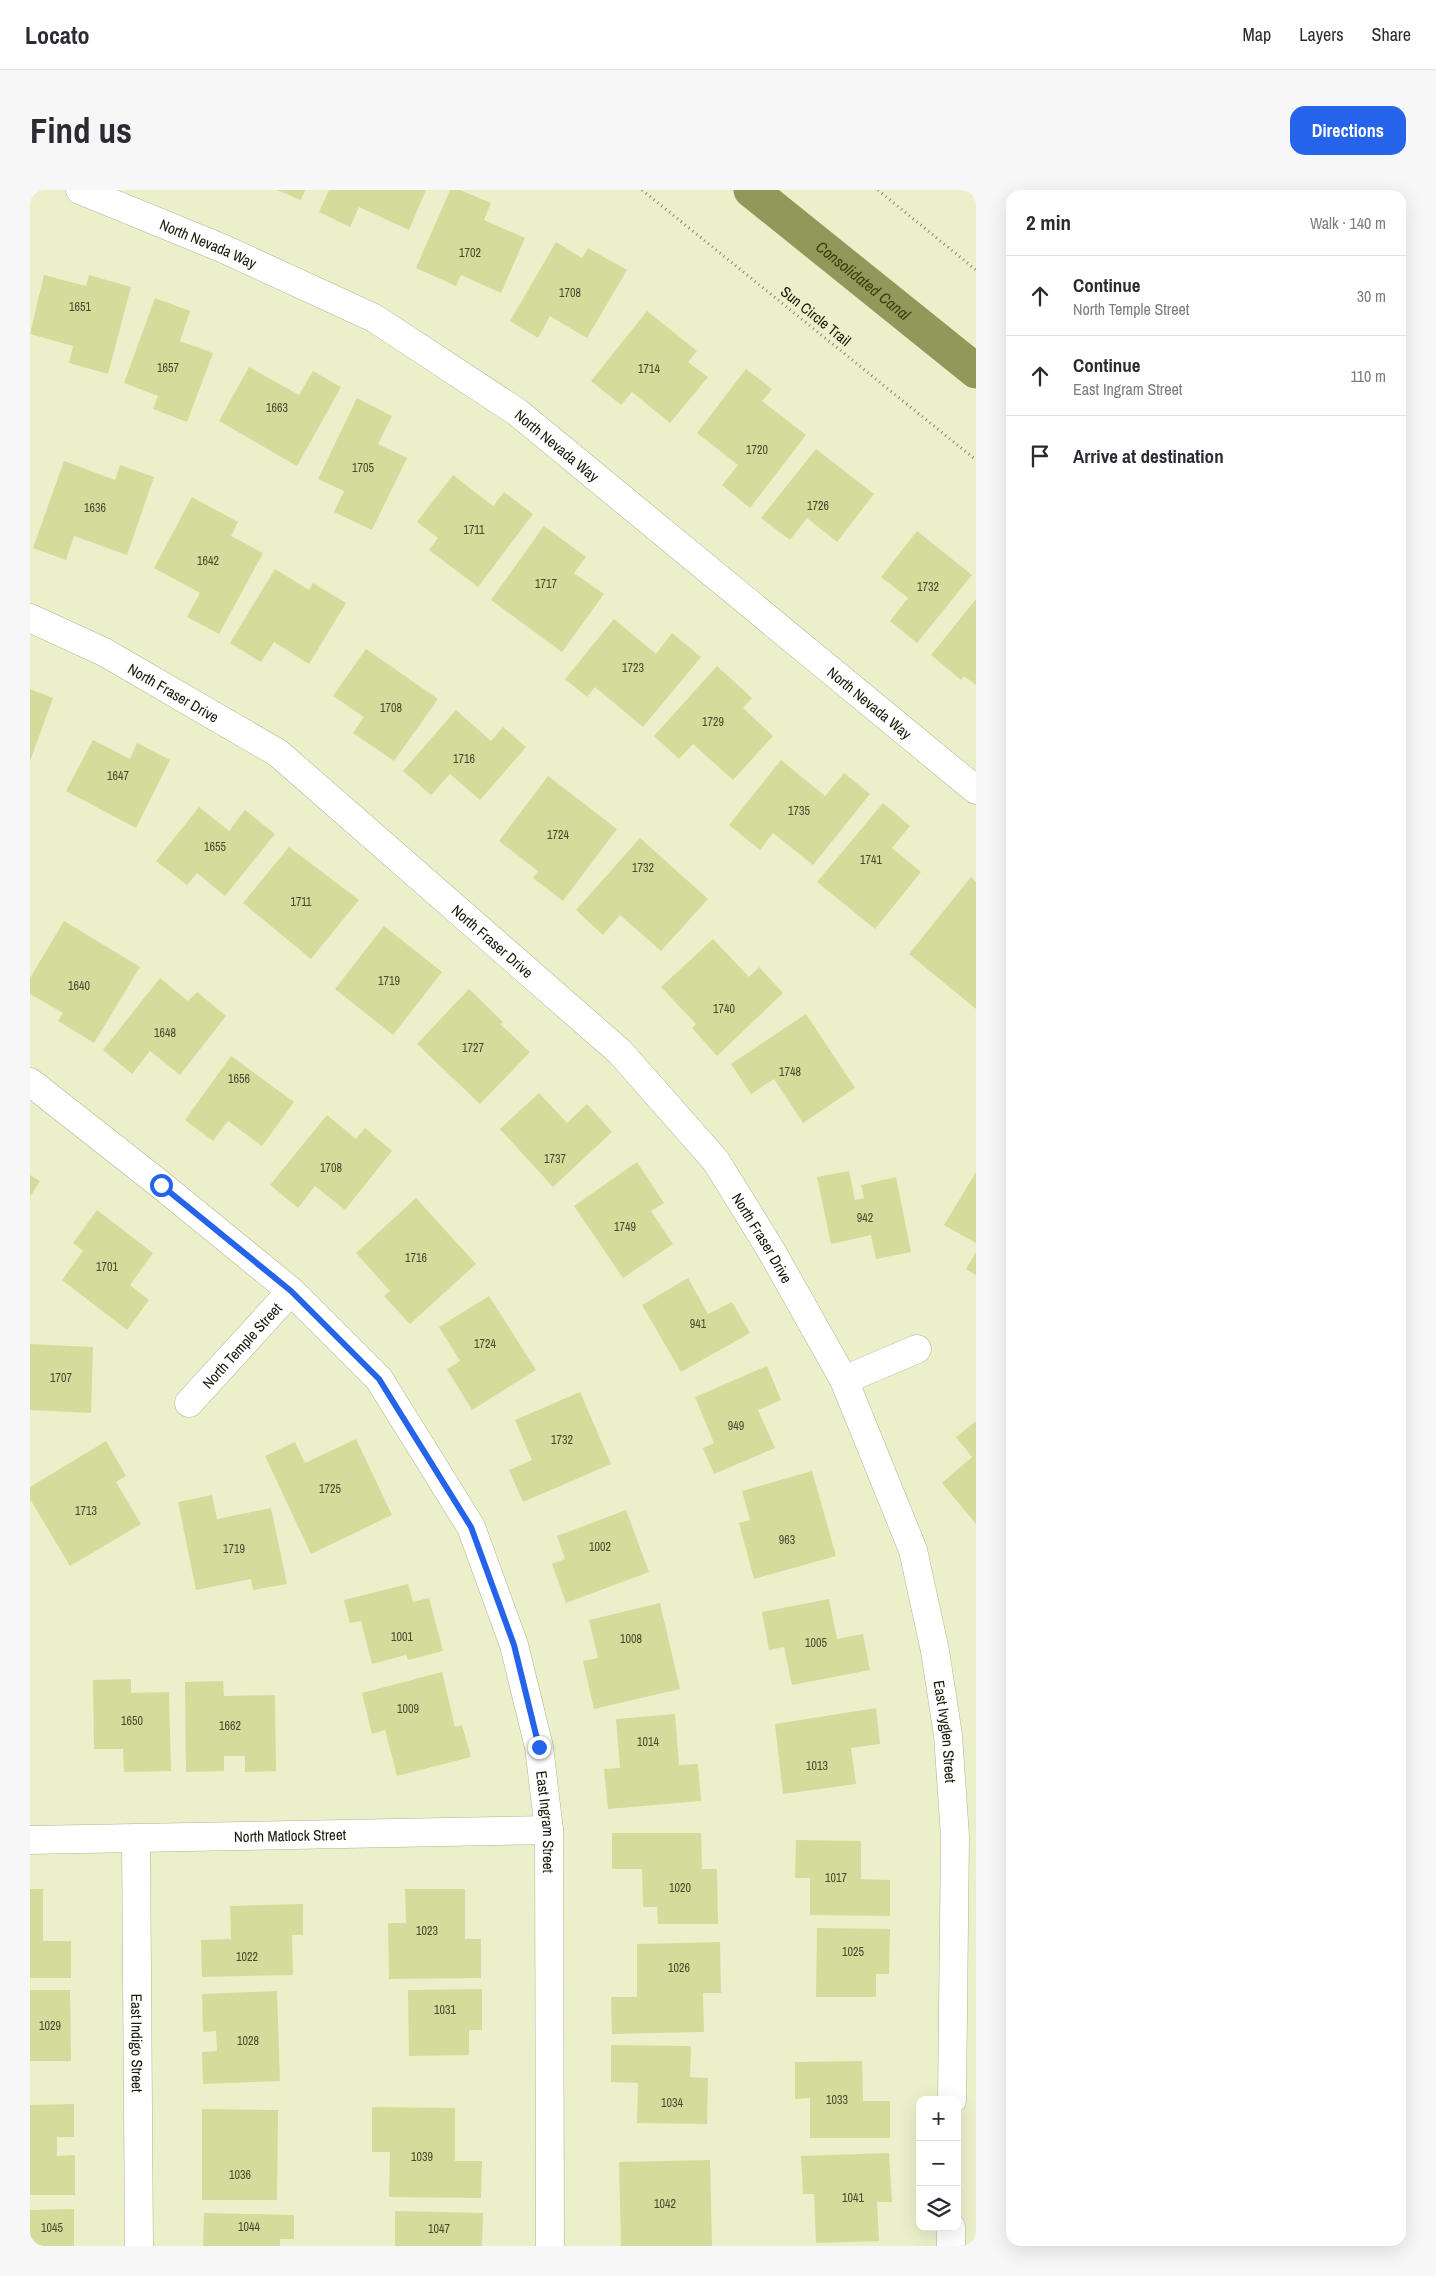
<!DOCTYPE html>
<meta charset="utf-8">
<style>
body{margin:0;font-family:"Archivo Narrow",sans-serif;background:#f7f7f7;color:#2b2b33}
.controls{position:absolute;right:15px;bottom:15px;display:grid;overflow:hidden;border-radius:10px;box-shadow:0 5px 20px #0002}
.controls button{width:45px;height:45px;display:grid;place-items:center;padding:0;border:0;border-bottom:1px solid #e1e1e2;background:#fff;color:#2b2b33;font:25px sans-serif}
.stop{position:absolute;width:15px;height:15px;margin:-11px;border:4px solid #2563eb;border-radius:50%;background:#fff}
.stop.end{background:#2563eb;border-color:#fff;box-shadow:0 1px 5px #0008}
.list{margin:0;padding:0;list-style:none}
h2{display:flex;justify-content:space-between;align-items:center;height:65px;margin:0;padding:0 20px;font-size:21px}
h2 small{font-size:16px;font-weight:400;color:#7c7c81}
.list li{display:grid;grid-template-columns:32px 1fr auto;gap:15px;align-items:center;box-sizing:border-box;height:80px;padding:0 20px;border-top:1px solid #e1e1e2}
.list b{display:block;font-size:19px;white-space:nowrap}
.list p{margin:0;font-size:16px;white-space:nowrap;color:#7c7c81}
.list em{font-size:16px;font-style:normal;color:#7c7c81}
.icon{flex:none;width:28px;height:28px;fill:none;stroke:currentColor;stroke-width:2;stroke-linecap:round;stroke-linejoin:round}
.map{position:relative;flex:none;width:946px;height:2056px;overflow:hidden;border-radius:15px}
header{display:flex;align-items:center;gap:30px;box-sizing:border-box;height:70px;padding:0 25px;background:#fff;border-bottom:1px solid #e1e1e2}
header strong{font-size:24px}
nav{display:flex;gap:28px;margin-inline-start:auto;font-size:18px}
.intro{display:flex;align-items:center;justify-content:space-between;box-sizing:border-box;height:120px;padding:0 30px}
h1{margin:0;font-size:35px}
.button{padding:12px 22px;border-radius:15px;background:#2563eb;color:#fff;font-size:18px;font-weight:700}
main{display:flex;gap:30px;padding:0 30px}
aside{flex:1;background:#fff;border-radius:15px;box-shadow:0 5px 20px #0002}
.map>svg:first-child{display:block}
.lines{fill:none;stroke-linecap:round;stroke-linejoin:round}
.canal{stroke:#92985a;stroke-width:35}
.building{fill:#d4db9b}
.minor-casing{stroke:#b0b490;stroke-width:29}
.path{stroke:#84886d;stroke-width:3;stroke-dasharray:1 4;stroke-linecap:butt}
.minor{stroke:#fff;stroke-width:28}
.route{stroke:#2563eb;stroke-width:6}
.labels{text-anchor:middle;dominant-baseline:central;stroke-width:4;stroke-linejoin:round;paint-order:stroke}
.number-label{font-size:12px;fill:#464a2f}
.street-label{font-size:15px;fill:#17190b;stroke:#ecf0ca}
.water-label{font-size:16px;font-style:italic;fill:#3b3e0d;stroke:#ecf0ca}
</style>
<header>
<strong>Locato</strong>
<nav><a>Map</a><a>Layers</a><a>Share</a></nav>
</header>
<div class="intro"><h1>Find us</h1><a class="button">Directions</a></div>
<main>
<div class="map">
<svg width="946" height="2056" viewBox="0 0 946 2056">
<rect width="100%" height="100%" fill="#ecf0ca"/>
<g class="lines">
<!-- canal -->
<path class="canal" id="s1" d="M 721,0 L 946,181"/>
</g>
<!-- building -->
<path class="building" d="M 247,0 L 275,0 L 271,10 Z
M 299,0 L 396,0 L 379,40 L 329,17 L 320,37 L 289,22 Z
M 420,0 L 430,0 L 461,13 L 454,30 L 495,48 L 471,103 L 431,85 L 426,96 L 386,78 Z
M 526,52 L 552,68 L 558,58 L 597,80 L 557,148 L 520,126 L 508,148 L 480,131 Z
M 14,85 L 56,96 L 59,85 L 101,97 L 78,184 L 39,173 L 43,156 L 0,144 Z
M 125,108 L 160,121 L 150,151 L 183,163 L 157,232 L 123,219 L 128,206 L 94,193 Z
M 617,121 L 667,161 L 658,172 L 678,187 L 640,233 L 602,202 L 591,215 L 561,191 Z
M 219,177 L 269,205 L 283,181 L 311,197 L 267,276 L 189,231 Z
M 716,179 L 742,199 L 732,211 L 776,245 L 720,318 L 692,295 L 708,275 L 667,243 Z
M 327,208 L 362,226 L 348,254 L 377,268 L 342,340 L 304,322 L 314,301 L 288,289 Z
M 786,259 L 844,304 L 807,352 L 777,328 L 760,350 L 731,328 Z
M 34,271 L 85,290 L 90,275 L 124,287 L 97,365 L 44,346 L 36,370 L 3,358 Z
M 423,285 L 463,316 L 474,302 L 503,324 L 448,397 L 399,360 L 408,348 L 387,332 Z
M 162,307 L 208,332 L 201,346 L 233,363 L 189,444 L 157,427 L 170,403 L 124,378 Z
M 514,336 L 556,367 L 544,383 L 574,404 L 532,462 L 461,410 Z
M 887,341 L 942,385 L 887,453 L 860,431 L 878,408 L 851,387 Z
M 245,379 L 279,400 L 283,393 L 316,413 L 279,474 L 244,452 L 231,472 L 200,453 Z
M 946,409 L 946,495 L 934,486 L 931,490 L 901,465 Z
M 584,429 L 626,464 L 642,443 L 671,467 L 613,537 L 565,497 L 557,507 L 535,489 Z
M 336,459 L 408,509 L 364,571 L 323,543 L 334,527 L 303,506 Z
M 687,476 L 722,508 L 713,518 L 743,546 L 703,590 L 663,554 L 649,569 L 624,546 Z
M 0,499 L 23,508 L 0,571 Z
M 426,520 L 461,551 L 473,537 L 496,557 L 450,610 L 420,584 L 401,605 L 373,581 Z
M 63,550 L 100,569 L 107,553 L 140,570 L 106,638 L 36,601 Z
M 751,570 L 795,606 L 814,583 L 840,604 L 783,675 L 743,643 L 730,660 L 699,635 Z
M 518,586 L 587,639 L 533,711 L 503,688 L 508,681 L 469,651 Z
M 853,613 L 880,636 L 862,658 L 891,682 L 845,739 L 787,692 Z
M 169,617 L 199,641 L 215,620 L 245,644 L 195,706 L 167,683 L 157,695 L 126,671 Z
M 610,648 L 678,709 L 631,761 L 590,725 L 573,745 L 546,720 Z
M 259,657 L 329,710 L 281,769 L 213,713 Z
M 941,687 L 946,692 L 946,819 L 879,764 Z
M 34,731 L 110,777 L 64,853 L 28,831 L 33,823 L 0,804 L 0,788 Z
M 354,736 L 412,782 L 363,845 L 305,799 Z
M 683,749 L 719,787 L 729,777 L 753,803 L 687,866 L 662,838 L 666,834 L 631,797 Z
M 130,788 L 158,811 L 167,802 L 196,826 L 150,885 L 120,861 L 102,884 L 73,860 Z
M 439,799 L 473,832 L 470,834 L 500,862 L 450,914 L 387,854 Z
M 776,824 L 825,898 L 773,933 L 744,889 L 721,904 L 701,874 Z
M 201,866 L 264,912 L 232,956 L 198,931 L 183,951 L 155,930 Z
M 509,903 L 537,933 L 557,914 L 582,942 L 523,997 L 470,939 Z
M 297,925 L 326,949 L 335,938 L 362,961 L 315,1020 L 285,996 L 268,1018 L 240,995 Z
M 607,972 L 634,1013 L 621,1021 L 643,1054 L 593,1088 L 544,1016 Z
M 819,981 L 825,1010 L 834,1008 L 831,995 L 866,987 L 881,1062 L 846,1069 L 841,1045 L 801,1054 L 787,987 Z
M 946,982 L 946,1053 L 914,1035 Z
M 0,985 L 10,991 L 0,1007 Z
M 386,1008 L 446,1074 L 380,1134 L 354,1106 L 360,1101 L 326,1063 Z
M 67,1020 L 123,1063 L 100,1095 L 119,1110 L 97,1140 L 32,1090 L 53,1061 L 43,1053 Z
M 946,1062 L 946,1085 L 936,1079 Z
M 658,1088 L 678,1124 L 702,1112 L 720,1143 L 651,1182 L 612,1115 Z
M 459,1106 L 506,1180 L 442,1220 L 417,1179 L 430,1171 L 409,1137 Z
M 0,1154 L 63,1157 L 61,1223 L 0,1220 Z
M 737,1176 L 751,1210 L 728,1220 L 745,1258 L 684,1284 L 673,1258 L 684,1253 L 665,1207 Z
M 550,1202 L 581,1274 L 493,1312 L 479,1280 L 502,1270 L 485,1230 Z
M 946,1231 L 946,1334 L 912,1293 L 942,1267 L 926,1247 Z
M 326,1249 L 362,1325 L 281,1364 L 235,1266 L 265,1252 L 275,1273 Z
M 76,1251 L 96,1286 L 86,1292 L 111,1334 L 40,1376 L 0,1309 L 0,1297 Z
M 782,1281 L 806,1366 L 724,1389 L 709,1333 L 720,1330 L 712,1301 Z
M 182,1305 L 187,1329 L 241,1318 L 257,1394 L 223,1400 L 221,1389 L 166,1400 L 148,1312 Z
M 596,1320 L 619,1382 L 536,1413 L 522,1374 L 535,1369 L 527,1346 Z
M 378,1394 L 383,1412 L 399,1408 L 413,1461 L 378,1470 L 376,1465 L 342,1474 L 331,1431 L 320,1433 L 314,1410 Z
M 799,1409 L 807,1449 L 833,1444 L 840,1480 L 762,1495 L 754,1457 L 739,1460 L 732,1422 Z
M 630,1413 L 650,1499 L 564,1519 L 553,1471 L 568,1468 L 559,1430 Z
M 412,1482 L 425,1537 L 432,1535 L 441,1567 L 367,1586 L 355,1540 L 342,1544 L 332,1503 Z
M 101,1489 L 101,1503 L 139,1502 L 141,1581 L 94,1582 L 93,1559 L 64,1559 L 63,1490 Z
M 193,1491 L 194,1506 L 245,1505 L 246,1581 L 215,1582 L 215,1566 L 194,1566 L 194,1581 L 156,1582 L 155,1492 Z
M 846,1518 L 850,1554 L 821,1558 L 826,1594 L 753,1604 L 745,1534 Z
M 645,1524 L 649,1575 L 668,1574 L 671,1611 L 578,1619 L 574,1579 L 590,1578 L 586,1529 Z
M 582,1643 L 671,1643 L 672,1679 L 687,1679 L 688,1734 L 628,1734 L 627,1717 L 613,1717 L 612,1679 L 582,1679 Z
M 766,1650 L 831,1651 L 831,1689 L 860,1690 L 860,1726 L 780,1725 L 780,1688 L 765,1688 Z
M 0,1699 L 13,1699 L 13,1751 L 41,1751 L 41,1788 L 0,1788 Z
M 375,1699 L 435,1699 L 435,1749 L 451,1749 L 451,1788 L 359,1789 L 358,1733 L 376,1733 Z
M 273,1714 L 273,1745 L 262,1745 L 263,1785 L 172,1787 L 171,1750 L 201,1749 L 200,1716 Z
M 787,1738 L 860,1739 L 859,1784 L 846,1784 L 846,1807 L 786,1807 Z
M 690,1752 L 691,1803 L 673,1803 L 674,1842 L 582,1844 L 581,1807 L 607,1807 L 607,1754 Z
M 452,1799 L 452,1840 L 439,1840 L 439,1865 L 379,1866 L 378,1800 Z
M 0,1800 L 40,1800 L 41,1871 L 0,1871 Z
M 247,1801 L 250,1891 L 173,1894 L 172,1862 L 187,1861 L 186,1841 L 173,1842 L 172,1804 Z
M 581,1855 L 661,1856 L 660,1887 L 678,1888 L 677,1934 L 607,1933 L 608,1893 L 581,1892 Z
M 832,1871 L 833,1911 L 860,1911 L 860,1948 L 780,1948 L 780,1908 L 765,1909 L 765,1872 Z
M 44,1914 L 44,1947 L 27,1947 L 27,1966 L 45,1965 L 45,2005 L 0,2005 L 0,1915 Z
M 342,1917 L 425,1918 L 425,1971 L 452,1971 L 451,2008 L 359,2007 L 360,1962 L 342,1962 Z
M 172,1919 L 248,1920 L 247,2010 L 172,2010 Z
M 859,1963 L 862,2012 L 847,2012 L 849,2051 L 786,2053 L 784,2004 L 773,2004 L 771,1966 Z
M 680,1970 L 682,2056 L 591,2056 L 589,1972 Z
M 44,2019 L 44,2056 L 0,2056 L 0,2020 Z
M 365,2021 L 453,2023 L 452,2056 L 365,2056 Z
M 174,2023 L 264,2025 L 264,2049 L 250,2049 L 250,2056 L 173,2056 Z"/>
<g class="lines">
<!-- minor casing -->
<g class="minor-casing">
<g id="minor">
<path id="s2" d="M 50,0 L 194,59 L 344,128 L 487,222 L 946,600"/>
<path id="s3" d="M 0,428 L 74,462 L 248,563 L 590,862 L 686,971 L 742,1062 L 814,1190 L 883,1360 L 905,1461 L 918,1545 L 925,1646 L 922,1910"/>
<path id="s4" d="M 0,892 L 131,995 L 261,1101 L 349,1189 L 441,1337 L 484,1455 L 509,1557 L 519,1640 L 520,2056"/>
<path d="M 814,1190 L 887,1159"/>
<path id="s5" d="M 159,1213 L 261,1101"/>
<path id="s6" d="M 106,1649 L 109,2056"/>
<path id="s7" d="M 0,1650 L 519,1640"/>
<path d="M 921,2056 L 921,2037"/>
</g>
</g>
<!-- path -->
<path class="path" d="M 612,0 L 946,270
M 848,0 L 946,80"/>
<!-- minor -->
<use href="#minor" class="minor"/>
</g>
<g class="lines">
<!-- route -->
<path class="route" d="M 131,995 L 261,1101 L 349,1189 L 441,1337 L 484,1455 L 509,1557"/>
</g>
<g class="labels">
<!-- number labels -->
<g class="number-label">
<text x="440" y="63">1702</text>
<text x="540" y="103">1708</text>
<text x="50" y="117">1651</text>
<text x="138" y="178">1657</text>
<text x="619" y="179">1714</text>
<text x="247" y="218">1663</text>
<text x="727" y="260">1720</text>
<text x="333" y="278">1705</text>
<text x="788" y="316">1726</text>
<text x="65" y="318">1636</text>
<text x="444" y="340">1711</text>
<text x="178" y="371">1642</text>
<text x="516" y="394">1717</text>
<text x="898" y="397">1732</text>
<text x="603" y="478">1723</text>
<text x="361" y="518">1708</text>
<text x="683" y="532">1729</text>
<text x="434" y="569">1716</text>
<text x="88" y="586">1647</text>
<text x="769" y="621">1735</text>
<text x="528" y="645">1724</text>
<text x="185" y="657">1655</text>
<text x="841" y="670">1741</text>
<text x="613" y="678">1732</text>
<text x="271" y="712">1711</text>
<text x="359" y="791">1719</text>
<text x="49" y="796">1640</text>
<text x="694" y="819">1740</text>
<text x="135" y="843">1648</text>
<text x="443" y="858">1727</text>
<text x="760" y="882">1748</text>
<text x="209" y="889">1656</text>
<text x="525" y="969">1737</text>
<text x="301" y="978">1708</text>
<text x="835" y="1028">942</text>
<text x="595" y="1037">1749</text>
<text x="386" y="1068">1716</text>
<text x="77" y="1077">1701</text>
<text x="668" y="1134">941</text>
<text x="455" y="1154">1724</text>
<text x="31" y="1188">1707</text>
<text x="706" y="1236">949</text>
<text x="532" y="1250">1732</text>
<text x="300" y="1299">1725</text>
<text x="56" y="1321">1713</text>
<text x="757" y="1350">963</text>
<text x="570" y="1357">1002</text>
<text x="204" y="1359">1719</text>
<text x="372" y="1447">1001</text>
<text x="601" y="1449">1008</text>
<text x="786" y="1453">1005</text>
<text x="378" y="1519">1009</text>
<text x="102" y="1531">1650</text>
<text x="200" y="1536">1662</text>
<text x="618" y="1552">1014</text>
<text x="787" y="1576">1013</text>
<text x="806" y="1688">1017</text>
<text x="650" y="1698">1020</text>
<text x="397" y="1741">1023</text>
<text x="823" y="1762">1025</text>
<text x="217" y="1767">1022</text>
<text x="649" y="1778">1026</text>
<text x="415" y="1820">1031</text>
<text x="20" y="1836">1029</text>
<text x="218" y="1851">1028</text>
<text x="807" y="1910">1033</text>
<text x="642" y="1913">1034</text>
<text x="392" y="1967">1039</text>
<text x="210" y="1985">1036</text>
<text x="823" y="2008">1041</text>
<text x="635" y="2014">1042</text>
<text x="219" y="2037">1044</text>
<text x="22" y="2038">1045</text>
<text x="409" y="2039">1047</text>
</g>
<!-- street labels -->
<g class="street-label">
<text stroke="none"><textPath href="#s2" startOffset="139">North Nevada Way</textPath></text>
<text transform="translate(786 126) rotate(39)">Sun Circle Trail</text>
<text stroke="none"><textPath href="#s2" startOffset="544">North Nevada Way</textPath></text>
<text stroke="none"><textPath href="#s3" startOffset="162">North Fraser Drive</textPath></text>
<text stroke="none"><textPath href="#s2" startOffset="949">North Nevada Way</textPath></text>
<text stroke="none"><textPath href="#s3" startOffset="568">North Fraser Drive</textPath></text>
<text stroke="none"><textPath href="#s3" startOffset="972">North Fraser Drive</textPath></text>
<text stroke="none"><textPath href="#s5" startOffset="78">North Temple Street</textPath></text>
<text stroke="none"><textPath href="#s3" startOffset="1504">East Ivyglen Street</textPath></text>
<text stroke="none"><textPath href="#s4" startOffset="939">East Ingram Street</textPath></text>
<text stroke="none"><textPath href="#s7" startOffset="260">North Matlock Street</textPath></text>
<text stroke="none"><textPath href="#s6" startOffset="204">East Indigo Street</textPath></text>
</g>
<!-- water labels -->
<g class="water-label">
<text stroke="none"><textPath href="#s1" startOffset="144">Consolidated Canal</textPath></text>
</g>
</g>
</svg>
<div class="controls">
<button>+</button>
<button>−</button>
<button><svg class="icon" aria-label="layers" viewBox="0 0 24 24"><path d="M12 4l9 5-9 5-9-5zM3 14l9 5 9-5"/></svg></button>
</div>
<div class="stop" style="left:131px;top:995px"></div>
<div class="stop end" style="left:509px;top:1557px"></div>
</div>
<aside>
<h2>2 min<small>Walk · 140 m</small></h2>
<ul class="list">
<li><svg class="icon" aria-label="ahead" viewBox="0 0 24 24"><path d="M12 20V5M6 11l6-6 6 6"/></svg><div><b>Continue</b><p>North Temple Street</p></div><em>30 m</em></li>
<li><svg class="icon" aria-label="ahead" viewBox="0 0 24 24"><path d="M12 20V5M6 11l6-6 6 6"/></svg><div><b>Continue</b><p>East Ingram Street</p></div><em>110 m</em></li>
<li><svg class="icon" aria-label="arrive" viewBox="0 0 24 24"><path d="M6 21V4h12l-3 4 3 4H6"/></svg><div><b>Arrive at destination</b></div></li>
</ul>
</aside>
</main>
